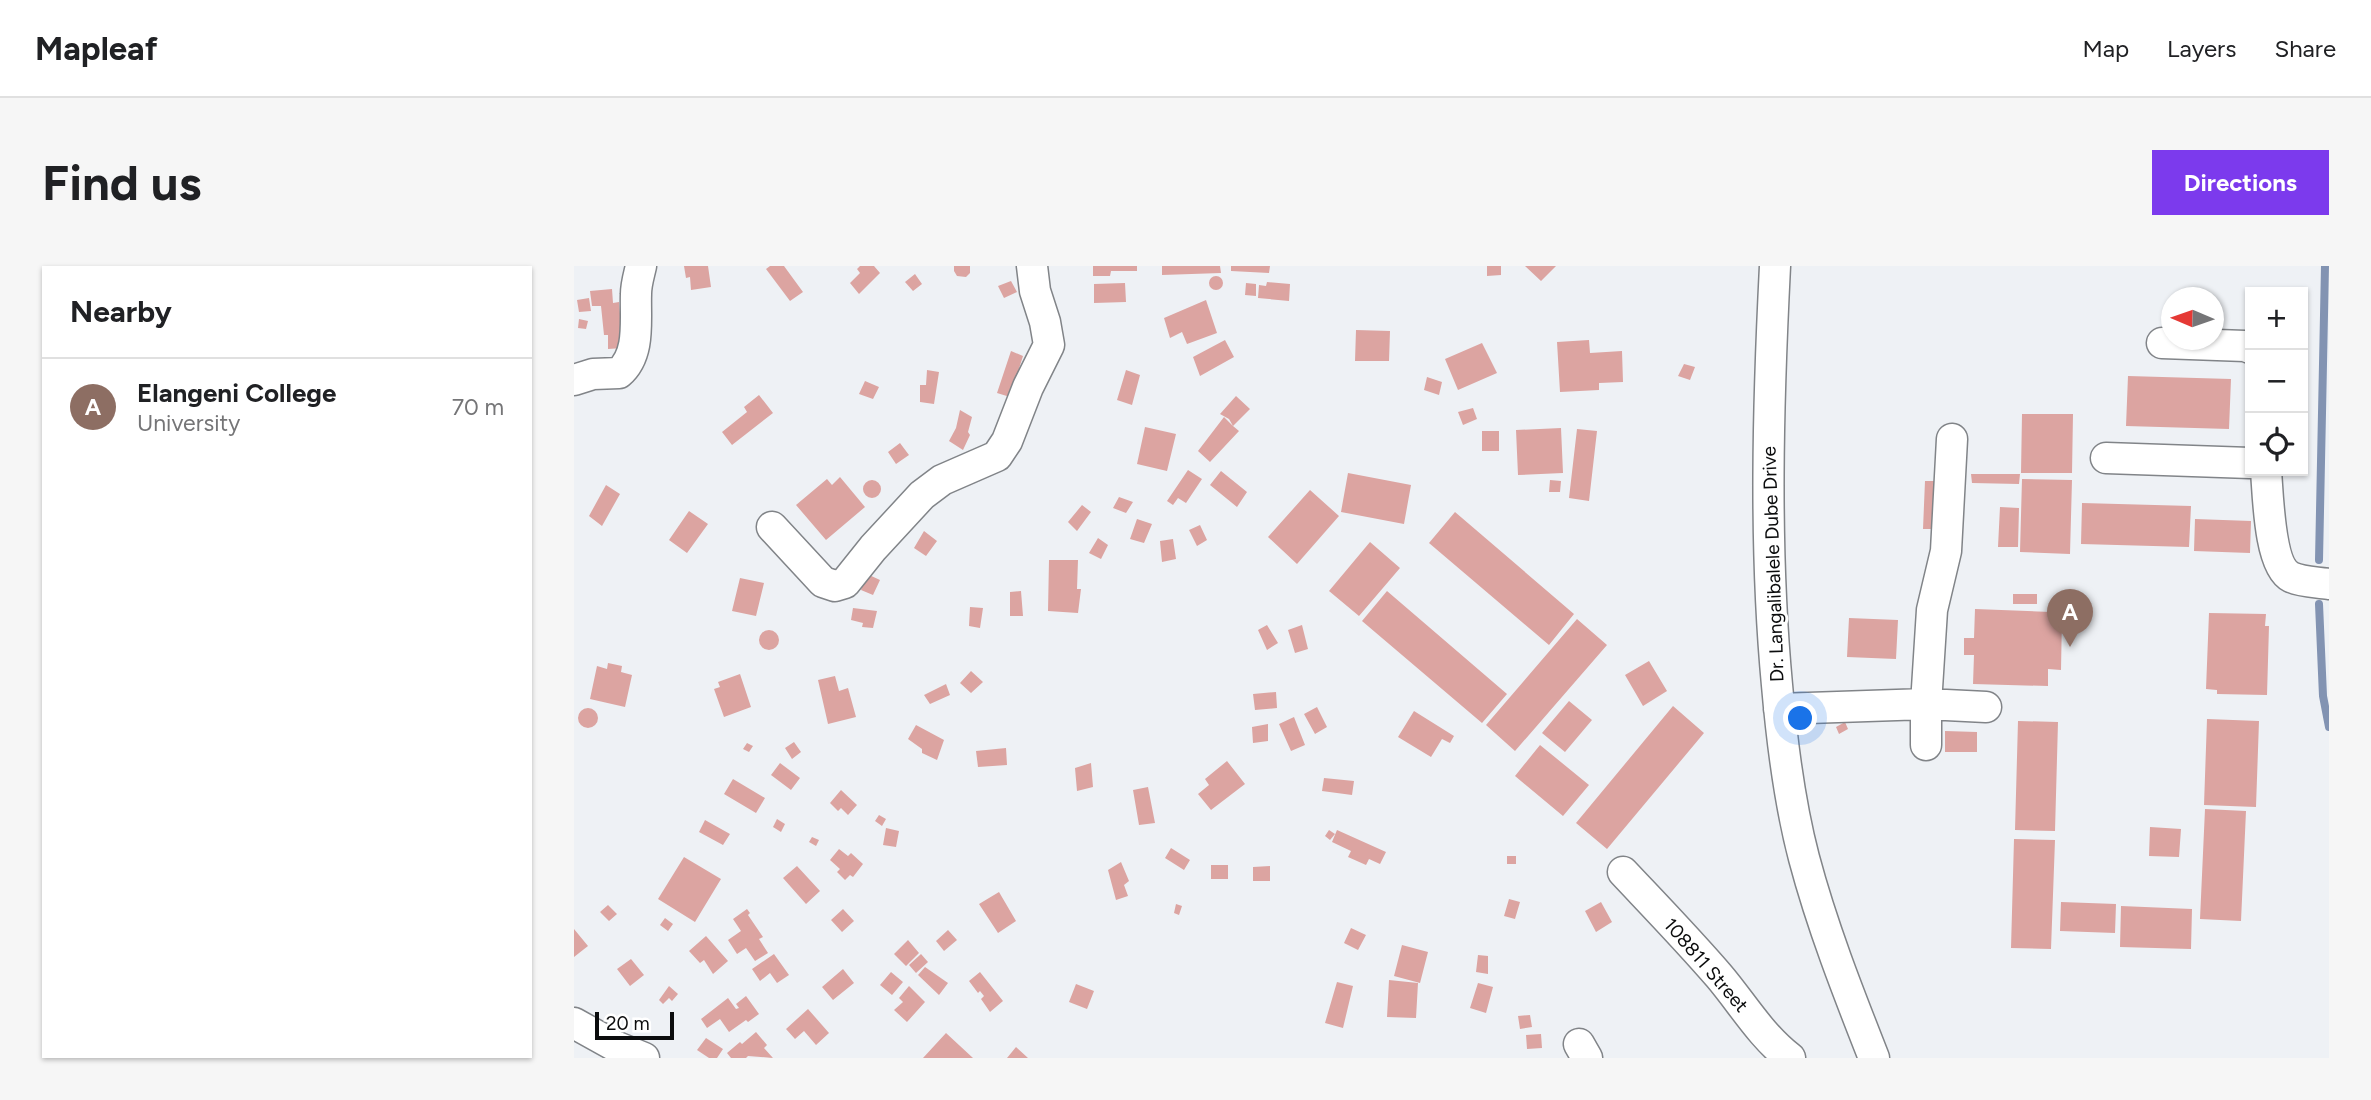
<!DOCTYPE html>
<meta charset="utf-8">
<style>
body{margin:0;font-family:Figtree,sans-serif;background:#f6f6f6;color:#202124}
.controls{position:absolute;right:21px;top:21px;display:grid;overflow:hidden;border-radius:0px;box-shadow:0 2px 5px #0004}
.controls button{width:63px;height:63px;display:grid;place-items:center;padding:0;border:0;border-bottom:2px solid #e0e0e0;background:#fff;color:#202124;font:35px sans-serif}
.compass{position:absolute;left:1587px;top:21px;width:63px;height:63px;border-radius:50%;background:#fff;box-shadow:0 2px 5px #0004;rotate:272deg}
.scale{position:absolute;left:21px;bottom:18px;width:79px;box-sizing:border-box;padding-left:7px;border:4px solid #0b0c0d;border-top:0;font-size:19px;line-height:24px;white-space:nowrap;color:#0b0c0d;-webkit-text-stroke:5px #fff;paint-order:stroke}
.you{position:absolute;left:1227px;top:453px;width:24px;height:24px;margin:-18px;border:5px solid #fff;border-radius:50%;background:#1a73e8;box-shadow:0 0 0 10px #1a73e833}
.badge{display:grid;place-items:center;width:46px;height:46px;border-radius:50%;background:#7c3aed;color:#fff;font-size:23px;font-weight:700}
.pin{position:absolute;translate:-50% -58px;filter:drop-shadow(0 2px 4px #0008)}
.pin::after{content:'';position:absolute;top:37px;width:24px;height:21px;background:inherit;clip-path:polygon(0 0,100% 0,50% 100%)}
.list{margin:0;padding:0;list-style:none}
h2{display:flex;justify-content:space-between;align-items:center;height:91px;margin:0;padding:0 28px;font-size:30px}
h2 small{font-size:23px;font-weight:400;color:#757577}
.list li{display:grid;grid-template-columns:46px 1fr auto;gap:21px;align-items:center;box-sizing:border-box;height:98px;padding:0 28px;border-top:2px solid #e0e0e0}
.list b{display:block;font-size:26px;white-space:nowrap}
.list p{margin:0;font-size:23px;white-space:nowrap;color:#757577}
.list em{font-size:23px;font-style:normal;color:#757577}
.icon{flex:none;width:38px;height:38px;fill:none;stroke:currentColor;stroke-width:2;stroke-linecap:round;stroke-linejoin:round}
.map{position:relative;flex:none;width:1755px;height:792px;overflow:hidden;border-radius:0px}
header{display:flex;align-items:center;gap:42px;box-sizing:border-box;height:98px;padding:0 35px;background:#fff;border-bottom:2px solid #e0e0e0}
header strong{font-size:33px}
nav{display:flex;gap:38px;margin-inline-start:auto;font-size:24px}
.intro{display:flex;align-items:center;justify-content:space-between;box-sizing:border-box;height:168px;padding:0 42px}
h1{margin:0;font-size:49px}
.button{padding:18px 32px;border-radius:0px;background:#7c3aed;color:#fff;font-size:24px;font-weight:700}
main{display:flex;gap:42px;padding:0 42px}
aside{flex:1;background:#fff;border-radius:0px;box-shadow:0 2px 5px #0004}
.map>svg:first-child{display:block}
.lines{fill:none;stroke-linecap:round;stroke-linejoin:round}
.stream{stroke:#8293b2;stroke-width:8}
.building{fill:#dca4a1}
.minor-casing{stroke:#818488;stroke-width:33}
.minor{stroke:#fff;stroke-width:30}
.labels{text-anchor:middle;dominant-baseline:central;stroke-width:6;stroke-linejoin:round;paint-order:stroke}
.street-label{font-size:19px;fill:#0b0c0d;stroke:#fff}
</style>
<header>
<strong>Mapleaf</strong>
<nav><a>Map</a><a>Layers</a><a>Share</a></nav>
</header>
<div class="intro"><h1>Find us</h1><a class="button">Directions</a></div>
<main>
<aside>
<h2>Nearby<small></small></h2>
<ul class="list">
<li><span class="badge" style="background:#8d6e63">A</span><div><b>Elangeni College</b><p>University</p></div><em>70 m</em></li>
</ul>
</aside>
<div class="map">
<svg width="1755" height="792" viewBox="0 0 1755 792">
<rect width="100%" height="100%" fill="#eef1f5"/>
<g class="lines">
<!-- stream -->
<path class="stream" d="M 1745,294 L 1751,0
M 1745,338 L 1749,430 L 1755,461"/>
</g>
<!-- building -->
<path class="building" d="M 110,0 L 134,0 L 137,21 L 117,24 L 116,11 L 112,12 Z
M 196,0 L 210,0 L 229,26 L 216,35 L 192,3 Z
M 286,0 L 300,0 L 306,7 L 285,28 L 276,17 L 286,7 L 283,3 Z
M 380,0 L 396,0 L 396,7 L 392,11 L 383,10 L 380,5 Z
M 519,0 L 563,0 L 563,5 L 537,5 L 536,10 L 519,10 Z
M 588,0 L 646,0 L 647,7 L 588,9 Z
M 657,0 L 696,0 L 695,7 L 657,5 Z
M 913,0 L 927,0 L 927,9 L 913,10 Z
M 951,0 L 982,0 L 967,15 Z
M 341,8 L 348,18 L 339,25 L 331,16 Z
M635 17a7 7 0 1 1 14 0a7 7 0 1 1-14 0Z
M 437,15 L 443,26 L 430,32 L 424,20 Z
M 693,16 L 716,18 L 715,35 L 684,32 L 685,19 L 692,20 Z
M 551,17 L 552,36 L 520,37 L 520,18 Z
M 672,17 L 682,18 L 682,30 L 671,29 Z
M 38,23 L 39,37 L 45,36 L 49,82 L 34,83 L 34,69 L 30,69 L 27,40 L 18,40 L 16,25 Z
M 15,32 L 17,45 L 5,46 L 3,34 Z
M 632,34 L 643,67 L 613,78 L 608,66 L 596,72 L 590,52 Z
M 5,53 L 14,55 L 12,63 L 4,62 Z
M 782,64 L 816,65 L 815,95 L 781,95 Z
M 651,74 L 660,91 L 626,110 L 619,91 Z
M 1015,74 L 1016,87 L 1048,85 L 1049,116 L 1025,117 L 1025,124 L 986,126 L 983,76 Z
M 908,77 L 923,107 L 884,124 L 871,93 Z
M 437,85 L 449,90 L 436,131 L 423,127 Z
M 1110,98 L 1121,101 L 1116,114 L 1104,110 Z
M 353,104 L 365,106 L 360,138 L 346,136 L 346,119 L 352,119 Z
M 552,104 L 566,109 L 558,139 L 543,134 Z
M 1554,110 L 1657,113 L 1655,163 L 1552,160 Z
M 853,111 L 868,116 L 865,129 L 850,124 Z
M 291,115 L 305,121 L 299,133 L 285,128 Z
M 185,129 L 199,147 L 158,179 L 148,166 L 173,146 L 170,141 Z
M 662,130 L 676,143 L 659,160 L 665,165 L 636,196 L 624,185 L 650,151 L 659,160 L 655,153 L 646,148 Z
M 899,142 L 903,153 L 889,159 L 884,146 Z
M 386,144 L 398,151 L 394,166 L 396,169 L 389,184 L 375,175 L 382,162 Z
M 1448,148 L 1499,148 L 1498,207 L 1447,207 Z
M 571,161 L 602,168 L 593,205 L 563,198 Z
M 987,162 L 989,207 L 944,209 L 942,164 Z
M 1003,163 L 1023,165 L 1015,235 L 995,232 Z
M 908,165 L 925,165 L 925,185 L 908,185 Z
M 326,177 L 335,189 L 322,198 L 314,186 Z
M 614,204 L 628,213 L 612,237 L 604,232 L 599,239 L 593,235 Z
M 647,205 L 673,226 L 663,241 L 636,219 Z
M 774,207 L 837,219 L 830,258 L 767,246 Z
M 1397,208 L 1446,208 L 1445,218 L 1398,217 Z
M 266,211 L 291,241 L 252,274 L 222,239 L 253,213 L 258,219 Z
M 1448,213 L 1498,214 L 1496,288 L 1446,286 Z
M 976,214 L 987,215 L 986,226 L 975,226 Z
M289 223a9 9 0 1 1 18 0a9 9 0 1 1-18 0Z
M 1351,215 L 1361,215 L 1359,263 L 1349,263 Z
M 32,219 L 46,228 L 28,260 L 15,250 Z
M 736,224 L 765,250 L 723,298 L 694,271 Z
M 545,231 L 559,236 L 552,247 L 539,242 Z
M 1508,237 L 1617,240 L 1615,281 L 1507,278 Z
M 508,239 L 517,246 L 503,265 L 494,256 Z
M 1426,241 L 1445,242 L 1444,281 L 1424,281 Z
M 115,245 L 134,258 L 113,287 L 95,274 Z
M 881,246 L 1000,348 L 975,379 L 855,277 Z
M 563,253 L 578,258 L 570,277 L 556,273 Z
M 1621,253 L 1677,255 L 1676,287 L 1620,285 Z
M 626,259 L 633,274 L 623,280 L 615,264 Z
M 350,265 L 363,275 L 352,290 L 340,282 Z
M 524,272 L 534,279 L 527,293 L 515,287 Z
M 599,273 L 602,293 L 588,296 L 586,275 Z
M 796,276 L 826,302 L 785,350 L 755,325 Z
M 475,294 L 504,294 L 503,323 L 507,323 L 504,347 L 474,345 Z
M 293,308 L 306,314 L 299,329 L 287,324 Z
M 166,312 L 190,317 L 182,350 L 158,345 Z
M 447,325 L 449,350 L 436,350 L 436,326 Z
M 813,325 L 933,428 L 908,457 L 788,355 Z
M 1439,328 L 1463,328 L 1463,338 L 1439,338 Z
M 396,341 L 409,342 L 406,362 L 395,360 Z
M 279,342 L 303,345 L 299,362 L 288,361 L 289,357 L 277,354 Z
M 1401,343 L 1476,346 L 1476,350 L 1488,350 L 1487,404 L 1474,403 L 1474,420 L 1399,418 L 1400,389 L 1390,389 L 1390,372 L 1400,372 Z
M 1635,347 L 1692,348 L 1691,360 L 1695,360 L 1693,429 L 1643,428 L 1643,424 L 1632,423 Z
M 1275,352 L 1324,354 L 1322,393 L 1273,391 Z
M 1003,353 L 1033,379 L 941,485 L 912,459 Z
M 693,359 L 704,377 L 693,384 L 684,364 Z
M 728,359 L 734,383 L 721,387 L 714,364 Z
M185 374a10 10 0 1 1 20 0a10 10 0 1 1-20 0Z
M 1075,395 L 1093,425 L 1069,440 L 1051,409 Z
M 34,397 L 48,400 L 47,406 L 58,409 L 51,441 L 16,433 L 23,400 L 33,403 Z
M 397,405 L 409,416 L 397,427 L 386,417 Z
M 166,408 L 177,441 L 150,451 L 140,423 L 146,421 L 144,416 Z
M 261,410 L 265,425 L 274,422 L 282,451 L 254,458 L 244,414 Z
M 372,418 L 376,429 L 356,438 L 350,429 Z
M 702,426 L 703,442 L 681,444 L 679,428 Z
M 995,435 L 1018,454 L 991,486 L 968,467 Z
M 1099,440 L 1130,467 L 1033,583 L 1002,557 Z
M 743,441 L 753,461 L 741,468 L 730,448 Z
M4 452a10 10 0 1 1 20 0a10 10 0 1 1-20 0Z
M 840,445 L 880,470 L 876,477 L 868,473 L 857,491 L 824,471 Z
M 720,451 L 731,479 L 717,485 L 705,458 Z
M 1633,453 L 1685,455 L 1682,541 L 1630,539 Z
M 1444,455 L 1484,456 L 1481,565 L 1441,564 Z
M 1271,456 L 1274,463 L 1265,468 L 1262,461 Z
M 694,458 L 694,475 L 679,477 L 678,461 Z
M 342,459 L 370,474 L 363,494 L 348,487 L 348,483 L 334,473 Z
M 1371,465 L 1403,466 L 1403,486 L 1371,486 Z
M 220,476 L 227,486 L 218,493 L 211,482 Z
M 173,477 L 179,480 L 175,486 L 169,483 Z
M 966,479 L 1015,519 L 989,550 L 941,510 Z
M 432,482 L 433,499 L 404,501 L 402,485 Z
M 653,495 L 671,518 L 637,544 L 624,528 L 635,519 L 631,513 Z
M 206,497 L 226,512 L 217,524 L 197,509 Z
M 517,497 L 519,521 L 503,525 L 501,502 Z
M 750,512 L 780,515 L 778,529 L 748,525 Z
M 159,513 L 191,532 L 182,547 L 150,528 Z
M 574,521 L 581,557 L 565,559 L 559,524 Z
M 267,524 L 283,539 L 274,549 L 267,542 L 264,545 L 256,537 Z
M 1631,543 L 1672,545 L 1667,655 L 1626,653 Z
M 305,549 L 312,553 L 308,560 L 301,555 Z
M 203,553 L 211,558 L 207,566 L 199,561 Z
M 131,554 L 156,568 L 149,579 L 125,566 Z
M 1576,561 L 1607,563 L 1605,591 L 1575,590 Z
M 312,562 L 325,565 L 322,581 L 309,579 Z
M 755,564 L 761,568 L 756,574 L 751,570 Z
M 763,564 L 812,586 L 806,598 L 795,593 L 792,599 L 774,591 L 777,585 L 758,576 Z
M 238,571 L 245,574 L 242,580 L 235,576 Z
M 1440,573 L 1481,574 L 1477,683 L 1437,682 Z
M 597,582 L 616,594 L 610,604 L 591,592 Z
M 265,583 L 274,590 L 277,587 L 289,598 L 279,611 L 276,609 L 271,614 L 263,606 L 266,603 L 256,594 Z
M 933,590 L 942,590 L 942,598 L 933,598 Z
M 110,591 L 147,613 L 121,656 L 84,633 Z
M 547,596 L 555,615 L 550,619 L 554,630 L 542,634 L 534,604 Z
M 637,599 L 654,599 L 654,613 L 637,613 Z
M 223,600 L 246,625 L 232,638 L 209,612 Z
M 696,600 L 696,615 L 679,615 L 679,601 Z
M 425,626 L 442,655 L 424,667 L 405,638 Z
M 935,633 L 946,636 L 941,653 L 930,650 Z
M 1027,636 L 1038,656 L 1022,666 L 1011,645 Z
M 1487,636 L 1542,638 L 1541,667 L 1486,665 Z
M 602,638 L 608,640 L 605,649 L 600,647 Z
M 34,639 L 43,648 L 35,655 L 26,646 Z
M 1547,640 L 1618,643 L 1617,683 L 1546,681 Z
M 173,643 L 176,647 L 174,649 L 189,671 L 185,673 L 194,687 L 181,695 L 172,682 L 163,688 L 154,674 L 167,665 L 159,653 Z
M 269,643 L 280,655 L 268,666 L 257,654 Z
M 91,652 L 99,658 L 94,665 L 86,659 Z
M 777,662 L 792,669 L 784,684 L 770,677 Z
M 0,663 L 14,680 L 0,691 Z
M 374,664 L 383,674 L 370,685 L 362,675 Z
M 132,670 L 154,695 L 139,708 L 130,694 L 126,697 L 115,685 Z
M 334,674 L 345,687 L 332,700 L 320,688 Z
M 828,679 L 854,686 L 846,717 L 820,710 Z
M 200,688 L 215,709 L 203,717 L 196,707 L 186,715 L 178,703 Z
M 347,688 L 354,696 L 342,707 L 335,699 Z
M 904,689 L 914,690 L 914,708 L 902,706 Z
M 57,693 L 70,709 L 56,720 L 43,703 Z
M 351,701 L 374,717 L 365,729 L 344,709 Z
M 269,703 L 280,717 L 259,734 L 248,721 Z
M 317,706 L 329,716 L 318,729 L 306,719 Z
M 406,706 L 429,735 L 416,746 L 407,733 L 410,730 L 406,725 L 404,727 L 395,715 Z
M 815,714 L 844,717 L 842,752 L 813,751 Z
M 763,716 L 779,720 L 769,762 L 751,757 Z
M 904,717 L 919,721 L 912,747 L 896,742 Z
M 502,718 L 520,725 L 513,743 L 495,736 Z
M 95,720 L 104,728 L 98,735 L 95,732 L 89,738 L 85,734 Z
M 335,720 L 351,736 L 333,756 L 320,744 L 329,736 L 325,732 Z
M 172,730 L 185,748 L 174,756 L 172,754 L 155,766 L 146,753 L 133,762 L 127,753 L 154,732 L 162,743 L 165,742 L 162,738 Z
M 234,743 L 255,767 L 242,779 L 230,765 L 221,773 L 212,763 Z
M 956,749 L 958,761 L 946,763 L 944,750 Z
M 182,766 L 193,779 L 190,782 L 199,792 L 174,790 L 172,792 L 157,792 L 153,787 L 166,776 L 168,778 Z
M 372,767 L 399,792 L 349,792 Z
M 967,768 L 968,782 L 953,783 L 952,769 Z
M 132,772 L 149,783 L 143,792 L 135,792 L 123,784 Z
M 442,781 L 454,792 L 433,792 Z"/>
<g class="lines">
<!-- minor casing -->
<g class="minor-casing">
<path id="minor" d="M 1201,0 C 1194,139 1190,280 1203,419 C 1208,477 1215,535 1230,592 C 1248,660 1274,726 1300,792
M 1588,77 L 1671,80 L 1676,82
M 0,114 L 19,108 L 45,107 C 67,88 61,54 62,28 C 62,18 65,9 67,0
M 1532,192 L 1676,197
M 1692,205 C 1694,227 1695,300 1717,311 C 1727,316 1743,316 1755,318
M 198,261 L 249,316 L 261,320 L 271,317 L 299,282 L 348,229 L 368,214 L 423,190 L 433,175 L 454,121 L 475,79 L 471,56 L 461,25 L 458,0
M 1205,443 L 1352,438 L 1358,344 L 1372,285 L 1378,173
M 1352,479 L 1352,438 L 1412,441
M 1049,606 C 1081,640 1114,674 1145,710 C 1168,737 1187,770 1216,792
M 0,757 L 43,781 L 70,792
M 1005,778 L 1013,792"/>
</g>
<!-- minor -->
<use href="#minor" class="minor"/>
</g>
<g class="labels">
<!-- street labels -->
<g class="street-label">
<text transform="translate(1199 298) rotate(-92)">Dr. Langalibalele Dube Drive</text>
<text transform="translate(1132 699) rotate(49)">108811 Street</text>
</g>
</g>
</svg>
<div class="controls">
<button>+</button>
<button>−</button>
<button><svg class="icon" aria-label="locate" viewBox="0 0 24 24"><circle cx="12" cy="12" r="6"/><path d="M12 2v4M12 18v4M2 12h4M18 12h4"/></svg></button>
</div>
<svg class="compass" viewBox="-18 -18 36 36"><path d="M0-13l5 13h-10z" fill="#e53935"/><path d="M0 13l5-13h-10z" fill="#757577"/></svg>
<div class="scale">20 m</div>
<div class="you"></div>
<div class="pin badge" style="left:1496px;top:381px;background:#8d6e63">A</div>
</div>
</main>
